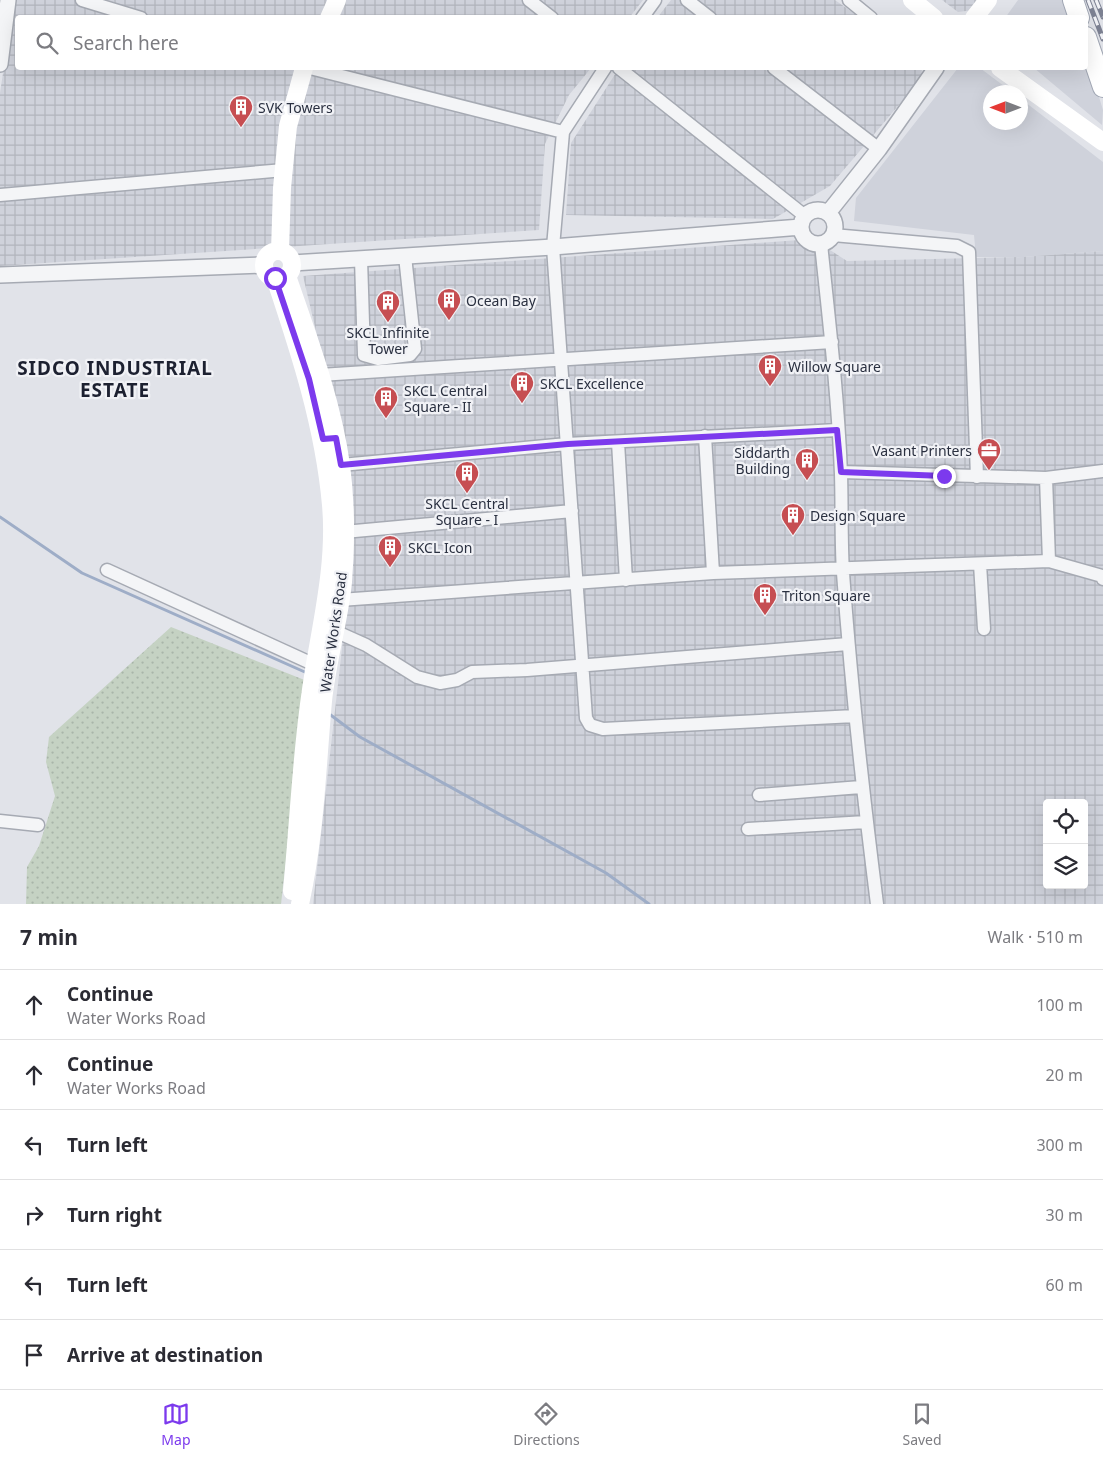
<!DOCTYPE html>
<meta charset="utf-8">
<style>
body{margin:0;font-family:"Noto Sans",sans-serif;background:#f7f7f7;color:#2b2b33}
.controls{position:absolute;right:15px;bottom:15px;display:grid;overflow:hidden;border-radius:5px;box-shadow:0 5px 20px #0002}
.controls button{width:45px;height:45px;display:grid;place-items:center;padding:0;border:0;border-bottom:1px solid #e1e1e2;background:#fff;color:#2b2b33;font:25px sans-serif}
.compass{position:absolute;left:983px;top:85px;width:45px;height:45px;border-radius:50%;background:#fff;box-shadow:0 5px 20px #0002;rotate:270deg}
.stop{position:absolute;width:15px;height:15px;margin:-11px;border:4px solid #7c3aed;border-radius:50%;background:#fff}
.stop.end{background:#7c3aed;border-color:#fff;box-shadow:0 1px 5px #0008}
.list{margin:0;padding:0;list-style:none}
h2{display:flex;justify-content:space-between;align-items:center;height:65px;margin:0;padding:0 20px;font-size:21px}
h2 small{font-size:16px;font-weight:400;color:#7c7c81}
.list li{display:grid;grid-template-columns:32px 1fr auto;gap:15px;align-items:center;box-sizing:border-box;height:70px;padding:0 20px;border-top:1px solid #e1e1e2}
.list b{display:block;font-size:19px;white-space:nowrap}
.list p{margin:0;font-size:16px;white-space:nowrap;color:#7c7c81}
.list em{font-size:16px;font-style:normal;color:#7c7c81}
.icon{flex:none;width:28px;height:28px;fill:none;stroke:currentColor;stroke-width:2;stroke-linecap:round;stroke-linejoin:round}
.map{position:relative;flex:none;width:1103px;height:904px;overflow:hidden}
.search{position:absolute;background:#fff;box-shadow:0 5px 20px #0002;left:15px;right:15px;top:15px;height:55px;display:flex;align-items:center;gap:12px;box-sizing:border-box;padding:0 18px;border-radius:5px;color:#7c7c81;font-size:19px}
.sheet{height:485px;background:#fff}
nav{display:flex;justify-content:space-around;align-items:center;box-sizing:border-box;height:70px;border-top:1px solid #e1e1e2;background:#fff;font-size:14px;color:#7c7c81}
nav a{display:grid;justify-items:center;gap:2px}
nav .on{color:#7c3aed}
.map>svg:first-child{display:block}
.built{fill:#cfd2db}
.industrial{fill:url(#industrial-grid);fill-rule:evenodd}
.grass{fill:url(#grass-dots)}
.lines{fill:none;stroke-linecap:round;stroke-linejoin:round}
.stream{stroke:#9eadc7;stroke-width:3}
.minor-casing{stroke:#a6aab3;stroke-width:15}
.tertiary-casing{stroke:#a6aab3;stroke-width:18}
.primary-casing{stroke:#a1a7b4;stroke-width:22}
.minor{stroke:#f4f5f7;stroke-width:12}
.tertiary{stroke:#f4f5f7;stroke-width:15}
.secondary{stroke:#fff;stroke-width:18}
.primary{stroke:#fff;stroke-width:20}
.rail-casing{stroke:#7c8192;stroke-width:5}
.rail{stroke:#f1f2f6;stroke-width:3;stroke-dasharray:9;stroke-linecap:butt}
.route{stroke:#7c3aed;stroke-width:6}
.labels{text-anchor:middle;dominant-baseline:central;stroke-width:4.5;stroke-linejoin:round;paint-order:stroke}
.poi-label{font-size:14px;fill:#2a3040;stroke:#f1f2f6;text-anchor:start}
.street-label{font-size:14px;fill:#2a3040;stroke:#f1f2f6}
.district-label{font-size:19px;font-weight:bold;letter-spacing:1px;fill:#1d2131;stroke:#f1f2f6}
</style>
<div class="map">
<svg width="1103" height="904" viewBox="0 0 1103 904">
<defs>
<pattern id="industrial-grid" width="8" height="8" patternUnits="userSpaceOnUse" patternTransform="scale(1.25)"><rect width="8" height="8" fill="#cfd2db"/><path d="M0 4h8M4 0v8" fill="none" stroke="#b2b5bd"/></pattern>
<pattern id="grass-dots" width="8" height="8" patternUnits="userSpaceOnUse" patternTransform="scale(1.25)"><rect width="8" height="8" fill="#c5d2c3"/><path d="M2 2h.1M6 6h.1" fill="none" stroke="#a9b5a9" stroke-width="1.8" stroke-linecap="round"/></pattern>
</defs>
<rect width="100%" height="100%" fill="#e1e3e9"/>
<!-- built -->
<path class="built" d="M 1018,0 L 1068,0 L 1074,18 L 1005,18 Z
M 1086,55 L 1103,110 L 1102,125 L 1034,68 L 1086,68 Z
M 958,68 L 980,68 L 1012,92 L 990,92 L 990,122 L 1020,122 L 1021,99 L 1103,162 L 1103,251 L 1023,257 L 976,257 L 974,235 L 854,221 L 856,198 Z"/>
<!-- industrial -->
<path class="industrial" d="M 14,0 L 643,0 L 629,18 L 18,18 L 18,68 L 591,68 L 569,95 L 545,144 L 539,230 L 0,266 L 0,93 Z
M 671,0 L 835,0 L 859,17 L 657,18 Z
M 942,0 L 982,0 L 974,10 L 958,12 Z
M 619,68 L 922,68 L 921,79 L 830,186 L 773,219 L 566,215 L 571,143 Z
M 813,239 L 847,261 L 1023,257 L 1103,251 L 1103,904 L 313,904 L 354,543 L 350,475 L 303,276 ZM 1047,803 L 1084,803 L 1084,885 L 1047,885 Z"/>
<!-- grass -->
<path class="grass" d="M 171,627 L 307,681 L 281,904 L 26,904 L 27,867 L 39,846 L 55,796 L 46,762 L 49,737 Z"/>
<g class="lines">
<!-- stream -->
<path class="stream" d="M 0,517 L 82,573 L 307,673
M 328,713 L 360,737 L 606,873 L 649,904"/>
<!-- minor casing -->
<g class="minor-casing">
<path id="minor" d="M 82,0 L 141,18
M 529,0 L 552,18
M 687,0 L 710,18
M 849,0 L 871,18
M 642,18 L 655,0
M 310,68 L 563,132
M 605,68 L 563,132 L 553,247 L 586,718 L 590,725 L 603,729 L 855,716
M 619,68 L 805,216
M 774,68 L 879,149
M 0,195 L 284,170
M 833,235 L 957,246 L 969,252 L 977,477
M 821,244 C 829,320 838,397 841,474 C 842,507 841,540 843,573 C 851,684 863,794 877,904
M 361,259 L 364,355 L 378,359 L 410,355 L 415,349 L 405,256
M 320,375 L 832,342
M 705,436 L 713,573
M 618,442 L 626,580
M 341,465 L 567,444 L 837,430
M 841,472 L 1046,478 L 1103,471
M 1046,478 L 1049,561
M 344,532 L 572,511
M 980,564 L 984,629
M 107,570 L 315,665
M 340,600 L 713,573 L 1049,561 L 1102,576 L 1103,579
M 328,628 L 366,645 L 417,677 L 440,683 L 457,680 L 472,672 L 527,670 L 848,644
M 759,795 L 861,787
M 0,821 L 38,825
M 748,829 L 866,822"/>
</g>
<!-- tertiary casing -->
<g class="tertiary-casing">
<path id="tertiary" d="M 0,64 L 8,0
M801 227a17 17 0 1 1 34 0a17 17 0 1 1-34 0Z
M 828,213 L 879,149 L 936,68
M 292,263 L 553,247 L 801,227
M 0,275 L 264,265"/>
</g>
<!-- primary casing -->
<g class="primary-casing">
<path id="primary" d="M 1073,0 L 1079,18
M 1086,37 L 1103,87"/>
</g>
<!-- minor -->
<use href="#minor" class="minor"/>
<!-- tertiary -->
<use href="#tertiary" class="tertiary"/>
<!-- secondary -->
<path class="secondary" d="M 912,0 L 934,18
M 329,18 L 337,0
M 974,18 L 988,0
M 1000,68 L 1103,142
M 280,251 L 282,188 L 288,126 L 304,68
M264 265a14 14 0 1 1 28 0a14 14 0 1 1-28 0Z
M 287,276 C 308,337 332,400 341,465 C 346,503 346,544 343,582 C 339,622 327,661 323,701 C 317,768 315,838 300,904
M 275,278 C 300,353 324,426 331,505 C 336,560 323,616 314,670 C 302,743 299,818 292,891"/>
<!-- primary -->
<use href="#primary" class="primary"/>
<!-- rail casing -->
<g class="rail-casing">
<path id="rail" d="M 1088,0 L 1103,39
M 1096,0 L 1103,17"/>
</g>
<!-- rail -->
<use href="#rail" class="rail"/>
</g>
<g class="lines">
<!-- route -->
<path class="route" d="M 275,278 L 309,379 L 323,439 L 336,438 L 341,465 L 568,444 L 837,430 L 841,472 L 944,476"/>
</g>
<!-- icons -->
<defs>
<g id="building-pin" transform="scale(1.25)"><path d="M0 17L-7.5 6A9.5 9.5 0 1 1 7.5 6Z" fill="#c64e52" stroke="#f1f2f6"/><path d="M-4-6H4V6H1V3H-1V6H-4ZM-2.5-4.3h1.7v1.8h-1.7ZM.8-4.3h1.7v1.8H.8ZM-2.5-1h1.7V.8h-1.7ZM.8-1h1.7V.8H.8Z" fill="#fff"/></g>
<g id="office-pin" transform="scale(1.25)"><path d="M0 17L-7.5 6A9.5 9.5 0 1 1 7.5 6Z" fill="#c64e52" stroke="#f1f2f6"/><path d="M-6-3h4V-5.5h4V-3h4V5H-6ZM-1-4.5V-3h2v-1.5ZM-6 0V1H6V0Z" fill="#fff"/></g>
</defs>
<g fill-rule="evenodd">
<use href="#building-pin" x="241" y="107"/>
<use href="#building-pin" x="449" y="300"/>
<use href="#building-pin" x="388" y="302"/>
<use href="#building-pin" x="770" y="366"/>
<use href="#building-pin" x="522" y="383"/>
<use href="#building-pin" x="386" y="398"/>
<use href="#office-pin" x="989" y="450"/>
<use href="#building-pin" x="807" y="460"/>
<use href="#building-pin" x="467" y="473"/>
<use href="#building-pin" x="793" y="515"/>
<use href="#building-pin" x="390" y="547"/>
<use href="#building-pin" x="765" y="595"/>
</g>
<g class="labels">
<!-- poi labels -->
<g class="poi-label">
<text x="258" y="107">SVK Towers</text>
<text x="466" y="300">Ocean Bay</text>
<text x="388" y="332" text-anchor="middle">SKCL Infinite<tspan x="388" dy="16">Tower</tspan></text>
<text x="788" y="366">Willow Square</text>
<text x="540" y="383">SKCL Excellence</text>
<text x="404" y="390">SKCL Central<tspan x="404" dy="16">Square - II</tspan></text>
<text x="972" y="450" text-anchor="end">Vasant Printers</text>
<text x="790" y="452" text-anchor="end">Siddarth<tspan x="790" dy="16">Building</tspan></text>
<text x="467" y="503" text-anchor="middle">SKCL Central<tspan x="467" dy="16">Square - I</tspan></text>
<text x="810" y="515">Design Square</text>
<text x="408" y="547">SKCL Icon</text>
<text x="782" y="595">Triton Square</text>
</g>
<!-- street labels -->
<g class="street-label">
<text transform="translate(333 632) rotate(-82)">Water Works Road</text>
</g>
<!-- district labels -->
<g class="district-label">
<text x="115" y="368">SIDCO INDUSTRIAL<tspan x="115" dy="22">ESTATE</tspan></text>
</g>
</g>
</svg>
<div class="controls">
<button><svg class="icon" aria-label="locate" viewBox="0 0 24 24"><circle cx="12" cy="12" r="6"/><path d="M12 2v4M12 18v4M2 12h4M18 12h4"/></svg></button>
<button><svg class="icon" aria-label="layers" viewBox="0 0 24 24"><path d="M12 4l9 5-9 5-9-5zM3 14l9 5 9-5"/></svg></button>
</div>
<svg class="compass" viewBox="-18 -18 36 36"><path d="M0-13l5 13h-10z" fill="#e53935"/><path d="M0 13l5-13h-10z" fill="#7c7c81"/></svg>
<div class="stop" style="left:275px;top:278px"></div>
<div class="stop end" style="left:944px;top:476px"></div>
<div class="search"><svg class="icon" aria-label="search" viewBox="0 0 24 24"><circle cx="10" cy="10" r="6"/><path d="M15 15l6 6"/></svg>Search here</div>
</div>
<section class="sheet">
<h2>7 min<small>Walk · 510 m</small></h2>
<ul class="list">
<li><svg class="icon" aria-label="ahead" viewBox="0 0 24 24"><path d="M12 20V5M6 11l6-6 6 6"/></svg><div><b>Continue</b><p>Water Works Road</p></div><em>100 m</em></li>
<li><svg class="icon" aria-label="ahead" viewBox="0 0 24 24"><path d="M12 20V5M6 11l6-6 6 6"/></svg><div><b>Continue</b><p>Water Works Road</p></div><em>20 m</em></li>
<li><svg class="icon" aria-label="left" viewBox="0 0 24 24"><path d="M17 20v-9H6M10 6l-5 5 5 5"/></svg><div><b>Turn left</b></div><em>300 m</em></li>
<li><svg class="icon" aria-label="right" viewBox="0 0 24 24"><path d="M7 20v-9h11M14 6l5 5-5 5"/></svg><div><b>Turn right</b></div><em>30 m</em></li>
<li><svg class="icon" aria-label="left" viewBox="0 0 24 24"><path d="M17 20v-9H6M10 6l-5 5 5 5"/></svg><div><b>Turn left</b></div><em>60 m</em></li>
<li><svg class="icon" aria-label="arrive" viewBox="0 0 24 24"><path d="M6 21V4h12l-3 4 3 4H6"/></svg><div><b>Arrive at destination</b></div></li>
</ul>
</section>
<nav>
<a class="on"><svg class="icon" aria-label="map" viewBox="0 0 24 24"><path d="M3 6l6-2 6 2 6-2v14l-6 2-6-2-6 2zM9 4v14M15 6v14"/></svg>Map</a>
<a><svg class="icon" aria-label="directions" viewBox="0 0 24 24"><path d="M12 3l9 9-9 9-9-9zM9 14v-3h6M13 9l2 2-2 2"/></svg>Directions</a>
<a><svg class="icon" aria-label="saved" viewBox="0 0 24 24"><path d="M7 4h10v16l-5-4-5 4z"/></svg>Saved</a>
</nav>
